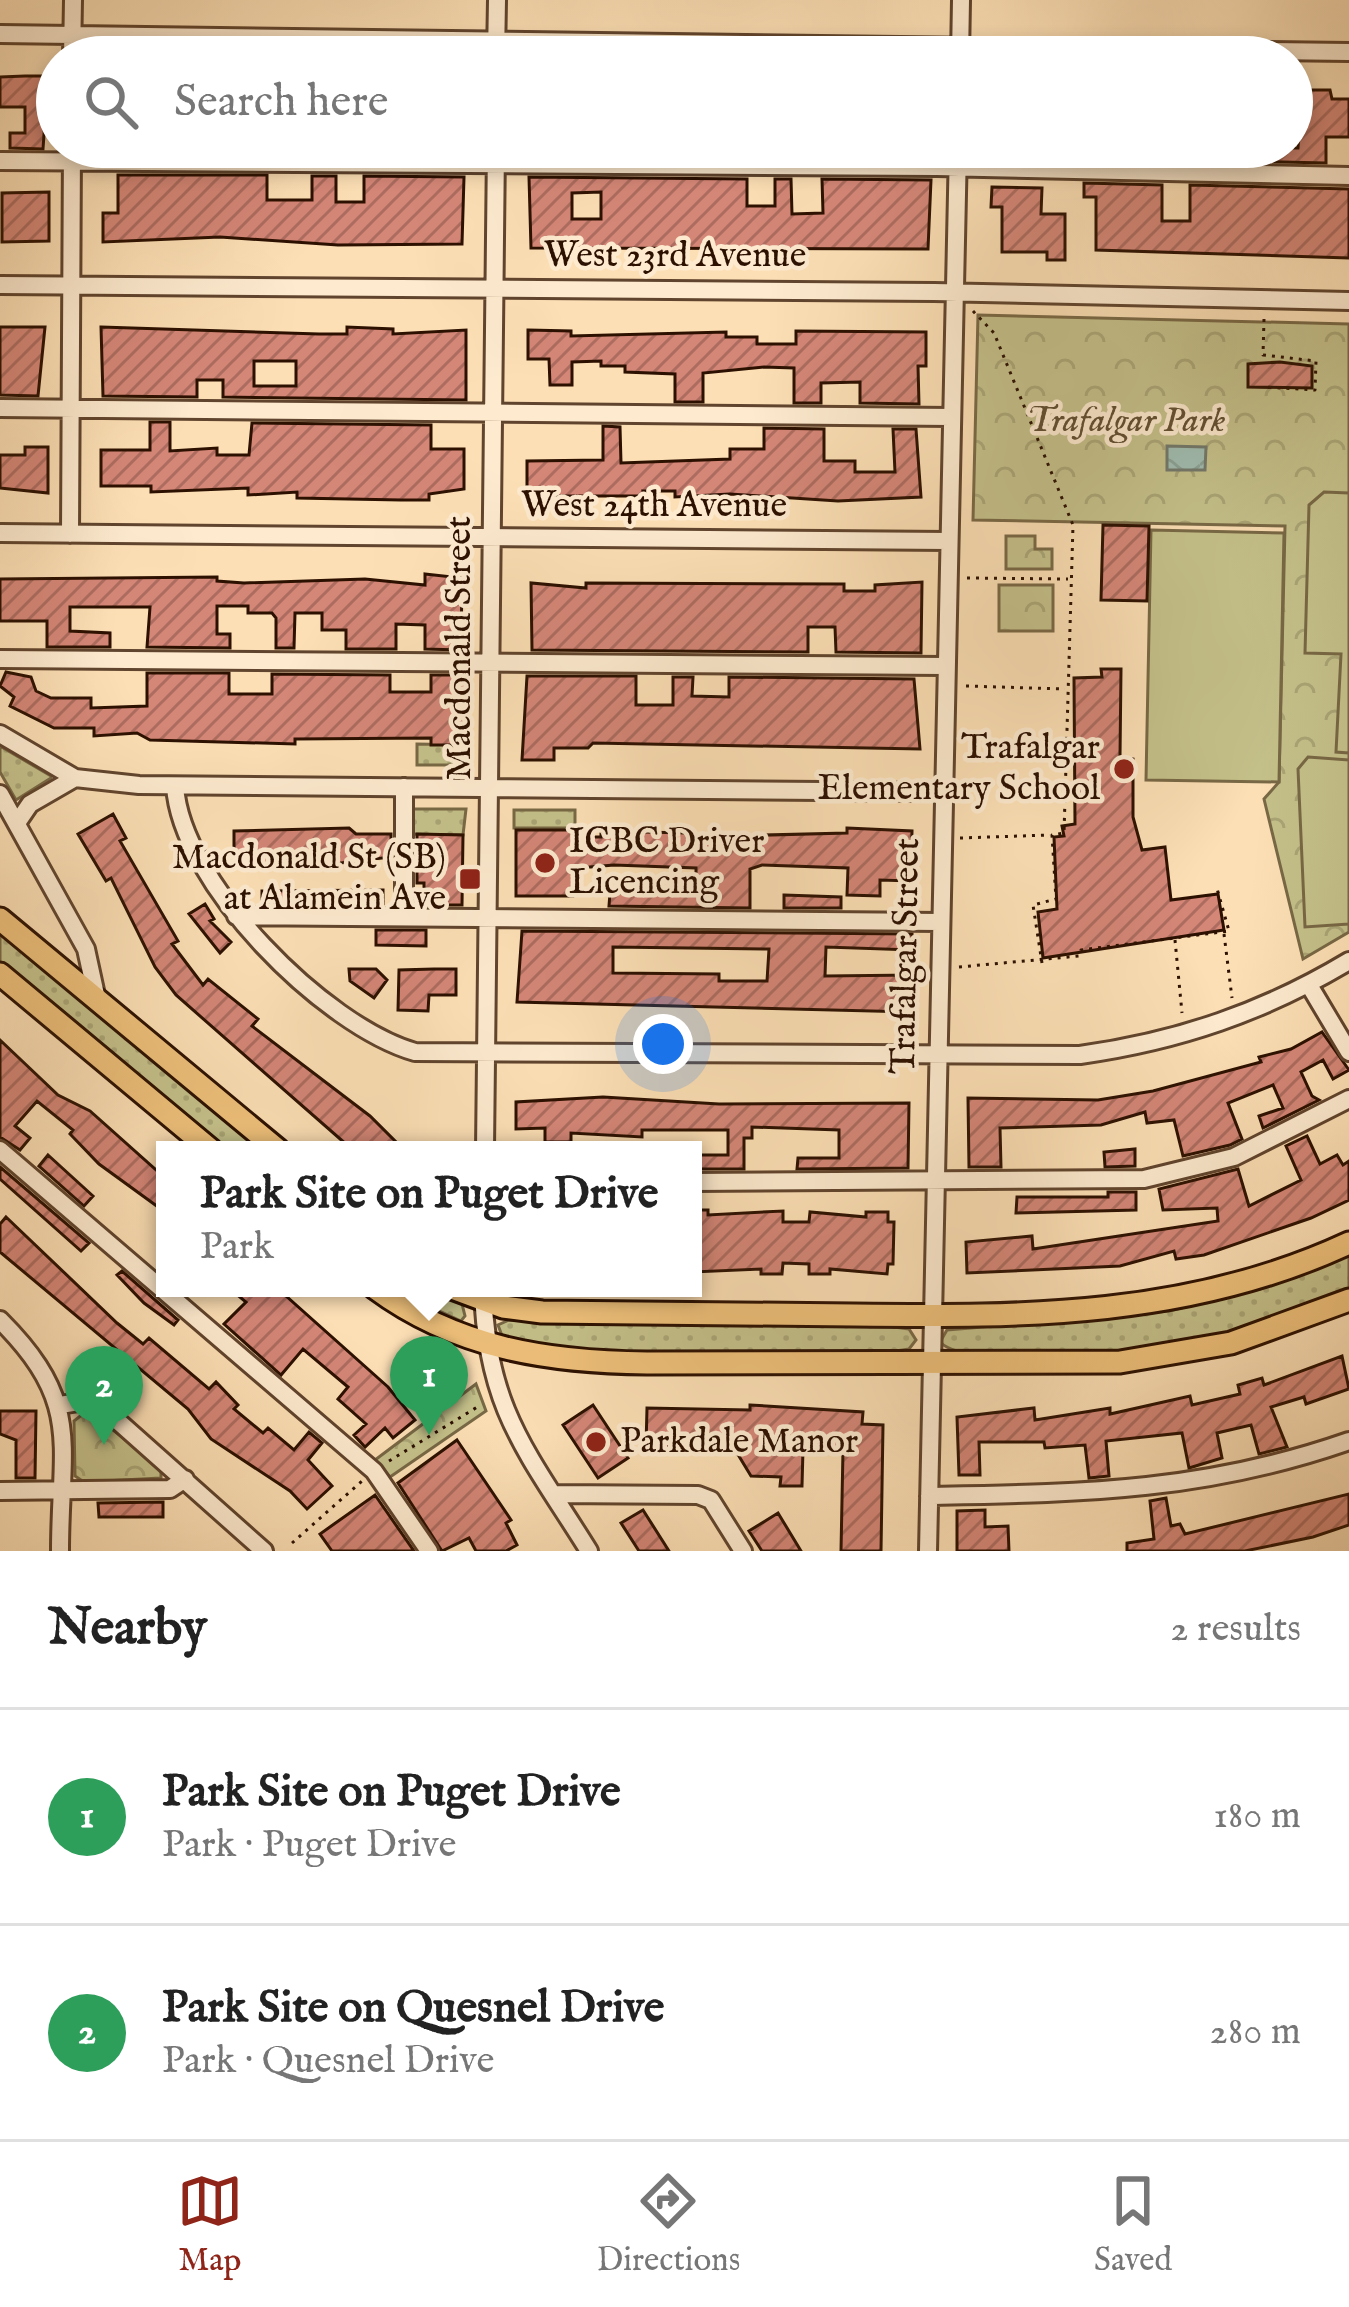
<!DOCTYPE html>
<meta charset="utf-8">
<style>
body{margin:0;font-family:"IM FELL English",serif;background:#f2f2f2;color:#222}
.you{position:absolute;left:663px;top:1044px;width:42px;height:42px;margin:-30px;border:9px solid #fff;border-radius:50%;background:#1a73e8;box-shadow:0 0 0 18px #1a73e833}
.badge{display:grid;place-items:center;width:78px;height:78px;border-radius:50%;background:#8f2418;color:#fff;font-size:39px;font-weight:700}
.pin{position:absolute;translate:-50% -99px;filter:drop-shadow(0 3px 6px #0008)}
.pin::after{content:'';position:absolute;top:63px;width:42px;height:36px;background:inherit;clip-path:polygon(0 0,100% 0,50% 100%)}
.popup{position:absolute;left:156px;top:1141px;width:546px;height:156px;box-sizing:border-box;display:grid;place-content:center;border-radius:0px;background:#fff;filter:drop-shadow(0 3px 9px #0005);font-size:39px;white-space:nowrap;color:#767676}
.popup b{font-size:45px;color:#222}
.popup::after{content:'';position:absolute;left:50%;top:100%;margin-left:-24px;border:24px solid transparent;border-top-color:#fff}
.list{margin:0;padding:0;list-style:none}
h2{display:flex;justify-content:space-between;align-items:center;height:156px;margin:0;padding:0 48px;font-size:51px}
h2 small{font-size:39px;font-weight:400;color:#767676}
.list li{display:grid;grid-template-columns:78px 1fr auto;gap:36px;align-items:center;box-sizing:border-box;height:216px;padding:0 48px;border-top:3px solid #e0e0e0}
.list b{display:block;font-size:45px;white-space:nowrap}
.list p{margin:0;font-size:39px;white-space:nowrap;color:#767676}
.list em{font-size:39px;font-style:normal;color:#767676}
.icon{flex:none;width:66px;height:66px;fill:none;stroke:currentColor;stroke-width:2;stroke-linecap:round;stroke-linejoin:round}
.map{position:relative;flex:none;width:1349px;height:1551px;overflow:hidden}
.search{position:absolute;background:#fff;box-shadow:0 6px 18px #0003;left:36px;right:36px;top:36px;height:132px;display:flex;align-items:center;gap:30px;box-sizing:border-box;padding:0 42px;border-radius:66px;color:#767676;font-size:45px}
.sheet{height:588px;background:#fff}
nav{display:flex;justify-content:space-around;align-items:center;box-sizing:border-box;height:168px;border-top:3px solid #e0e0e0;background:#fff;font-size:33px;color:#767676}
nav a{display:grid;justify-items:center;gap:6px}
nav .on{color:#8f2418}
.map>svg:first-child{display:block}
.grass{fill:url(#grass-dots);stroke:#786845;stroke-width:3}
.park{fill:url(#park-crowns);stroke:#786845;stroke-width:3}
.pitch{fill:#c4c08a;stroke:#786845;stroke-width:3}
.water{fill:url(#water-waves);stroke:#71776a;stroke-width:3}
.building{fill:url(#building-hatch);stroke:#2c1000;stroke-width:3;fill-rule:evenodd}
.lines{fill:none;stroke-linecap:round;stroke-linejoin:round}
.minor-casing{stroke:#60442d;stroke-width:22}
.major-casing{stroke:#2c1000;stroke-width:27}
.path{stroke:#2c1000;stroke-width:3;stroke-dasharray:3 6;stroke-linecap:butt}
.minor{stroke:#fdeacf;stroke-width:16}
.major{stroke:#eec07a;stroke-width:21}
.poi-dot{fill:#8f2418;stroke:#fdeacf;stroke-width:4.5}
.labels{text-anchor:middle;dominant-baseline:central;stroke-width:9;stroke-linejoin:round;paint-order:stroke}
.street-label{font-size:36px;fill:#2c1000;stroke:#fdeacf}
.park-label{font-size:36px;font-style:italic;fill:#614e30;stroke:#fdeacf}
.poi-label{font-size:36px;fill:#2c1000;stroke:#fdeacf;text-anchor:end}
</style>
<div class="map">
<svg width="1349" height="1551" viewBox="0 0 1349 1551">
<defs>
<pattern id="grass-dots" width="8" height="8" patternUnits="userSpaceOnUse" patternTransform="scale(3)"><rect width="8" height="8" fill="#c4c08a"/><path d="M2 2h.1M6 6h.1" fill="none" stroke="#a9a475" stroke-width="1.8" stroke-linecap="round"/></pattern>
<pattern id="park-crowns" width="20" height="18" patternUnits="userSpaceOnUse" patternTransform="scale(3)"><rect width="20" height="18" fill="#c4c08a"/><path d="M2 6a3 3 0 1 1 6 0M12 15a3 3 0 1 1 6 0" fill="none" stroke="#a9a475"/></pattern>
<pattern id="water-waves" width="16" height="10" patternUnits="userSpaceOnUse" patternTransform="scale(3)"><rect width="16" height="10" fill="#9fbcb1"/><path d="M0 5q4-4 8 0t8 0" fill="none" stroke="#89a196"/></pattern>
<pattern id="building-hatch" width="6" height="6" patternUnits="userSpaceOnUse" patternTransform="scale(3)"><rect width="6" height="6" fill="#d48677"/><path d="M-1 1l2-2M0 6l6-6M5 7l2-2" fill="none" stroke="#ac6c5f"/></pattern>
</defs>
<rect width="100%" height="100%" fill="#fcdfb5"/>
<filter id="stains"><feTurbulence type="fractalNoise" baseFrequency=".00167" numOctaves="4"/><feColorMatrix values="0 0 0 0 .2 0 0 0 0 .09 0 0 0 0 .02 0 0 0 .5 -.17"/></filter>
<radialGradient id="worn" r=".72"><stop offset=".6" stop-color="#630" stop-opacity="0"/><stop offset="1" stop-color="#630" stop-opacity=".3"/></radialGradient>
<!-- grass -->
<path class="grass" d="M 417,744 L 465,745 L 466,765 L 417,765 Z
M 0,746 L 51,776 L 51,778 L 16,800 L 0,772 Z
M 407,809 L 466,809 L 463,835 L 406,834 Z
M 514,810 L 575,810 L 575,828 L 514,828 Z
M 0,930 L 264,1150 L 223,1150 L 0,964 Z
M 1349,1254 L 1349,1291 C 1308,1305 1267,1322 1225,1334 C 1178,1348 971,1375 940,1342 L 947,1330 L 1169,1311 L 1260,1289 Z
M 390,1288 L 429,1288 L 462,1304 L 465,1316 L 461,1321 Z
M 509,1320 L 856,1322 L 909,1329 L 916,1340 L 909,1349 L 863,1356 L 588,1355 L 504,1341 L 498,1325 Z"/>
<!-- park -->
<path class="park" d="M 978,315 L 1349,324 L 1349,932 L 1303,959 L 1264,799 L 1279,782 L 1285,526 L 973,520 Z
M 1006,536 L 1035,536 L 1035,549 L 1052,549 L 1052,569 L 1006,569 Z
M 999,585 L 1053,585 L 1053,631 L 999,631 Z
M 476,1384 L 486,1411 L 390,1477 L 375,1460 Z
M 88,1410 L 161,1468 L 161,1478 L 84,1482 L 75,1476 L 74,1421 Z"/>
<!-- pitch -->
<path class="pitch" d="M 1324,492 L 1349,493 L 1349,753 L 1336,752 L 1341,654 L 1305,653 L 1309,505 Z
M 1151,530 L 1284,533 L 1279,782 L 1146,780 Z
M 1308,757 L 1349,760 L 1349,924 L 1305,927 L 1298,769 Z"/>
<!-- water -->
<path class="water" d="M 1167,446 L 1206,447 L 1205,470 L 1167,470 Z"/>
<!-- building -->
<path class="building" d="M 25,76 L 48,76 L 43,149 L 10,148 L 10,133 L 25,133 L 25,107 L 0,107 L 0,77 Z
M 1302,90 L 1330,90 L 1332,99 L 1349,99 L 1349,137 L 1326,137 L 1326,163 L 1121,158 L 1121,147 L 1298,148 Z
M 118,175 L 267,175 L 267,200 L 312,200 L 312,176 L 336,176 L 336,202 L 364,202 L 364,176 L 464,177 L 462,244 L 338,245 L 220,237 L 103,242 L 103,213 L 118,213 Z
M 529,177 L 747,179 L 747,206 L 775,206 L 775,179 L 791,179 L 792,214 L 823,213 L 822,179 L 931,180 L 928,249 L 531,248 ZM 601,192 L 601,219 L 572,219 L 572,193 Z
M 1084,183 L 1162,185 L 1162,221 L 1190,221 L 1190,185 L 1349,189 L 1349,258 L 1096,250 L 1096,197 L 1084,197 Z
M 992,187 L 1042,188 L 1041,214 L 1065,214 L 1065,260 L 1047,260 L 1047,252 L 1002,252 L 1002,207 L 991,207 Z
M 49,192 L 49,241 L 2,242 L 2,193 Z
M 0,327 L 45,327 L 38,396 L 0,395 Z
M 101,327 L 319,334 L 347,334 L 347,327 L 393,329 L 393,334 L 466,330 L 466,400 L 223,397 L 223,380 L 197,380 L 197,397 L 103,396 ZM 254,361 L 296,361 L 296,386 L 254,386 Z
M 528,330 L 571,331 L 571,336 L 726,332 L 726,337 L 757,337 L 757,344 L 796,344 L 796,331 L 926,332 L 926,366 L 918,366 L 919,404 L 860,403 L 860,382 L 821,383 L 821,403 L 794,403 L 794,368 L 764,367 L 703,373 L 703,402 L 675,402 L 675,374 L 625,372 L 625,366 L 601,366 L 601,361 L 572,362 L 572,385 L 550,385 L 549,359 L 528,359 Z
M 1280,362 L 1312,366 L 1312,388 L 1248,387 L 1248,364 Z
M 150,422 L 170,422 L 170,451 L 217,448 L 217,455 L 249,455 L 252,423 L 431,425 L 431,449 L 464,449 L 464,489 L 429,494 L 429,500 L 401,500 L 297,498 L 297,492 L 248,495 L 248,488 L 151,492 L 151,486 L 101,486 L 101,450 L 150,450 Z
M 603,426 L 620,427 L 621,463 L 730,459 L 730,449 L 764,449 L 764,428 L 824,429 L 824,461 L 855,461 L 855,472 L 895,472 L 893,429 L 916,429 L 921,497 L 838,501 L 730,494 L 675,497 L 675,491 L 643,491 L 644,496 L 527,496 L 527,461 L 603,460 Z
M 25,447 L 48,447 L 48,493 L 0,488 L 0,455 L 25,455 Z
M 1103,525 L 1149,526 L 1147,601 L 1101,600 Z
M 425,574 L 462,578 L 461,650 L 425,649 L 425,625 L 396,624 L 396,649 L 346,649 L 346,630 L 322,630 L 322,613 L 295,613 L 294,648 L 276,648 L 276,618 L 272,613 L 248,613 L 248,606 L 217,606 L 217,634 L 230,634 L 230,648 L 147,647 L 150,607 L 70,607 L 70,631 L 110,633 L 110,647 L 47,647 L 47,621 L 0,621 L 0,579 L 217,577 L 217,581 L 244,583 L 365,579 L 425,585 Z
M 922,582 L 921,653 L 836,652 L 835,627 L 808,627 L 808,652 L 532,650 L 531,583 L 586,588 L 586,583 L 844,584 L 844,591 L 875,591 L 875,585 Z
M 1101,669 L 1121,669 L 1120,757 L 1133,759 L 1133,817 L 1142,850 L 1165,847 L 1171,900 L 1218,894 L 1224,930 L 1043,958 L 1038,912 L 1057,909 L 1054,837 L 1064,836 L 1062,826 L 1075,824 L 1074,678 L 1102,677 Z
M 6,672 L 31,677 L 36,691 L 51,698 L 91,698 L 91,708 L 147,706 L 147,673 L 229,673 L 229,694 L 272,694 L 272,674 L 390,675 L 390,692 L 431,692 L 431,675 L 466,675 L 465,745 L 431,745 L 431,738 L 295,739 L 295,744 L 150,740 L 137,733 L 94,736 L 94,728 L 54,728 L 10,706 L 14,697 L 0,686 Z
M 527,676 L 636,676 L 636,705 L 673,705 L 673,677 L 693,677 L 692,696 L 729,697 L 729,677 L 914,679 L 920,749 L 593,743 L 588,748 L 554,748 L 554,760 L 522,760 Z
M 113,814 L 126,838 L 120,841 L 178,941 L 172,944 L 203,985 L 208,979 L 258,1019 L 252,1026 L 370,1116 L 404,1150 L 347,1145 L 176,995 L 155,967 L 111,878 L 106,881 L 78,834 Z
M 349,828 L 356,834 L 391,834 L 391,857 L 316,866 L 234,866 L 234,831 Z
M 847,828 L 912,831 L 911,881 L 880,880 L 880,896 L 847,895 L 848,868 L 762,865 L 750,869 L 750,908 L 609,906 L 610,893 L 696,893 L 696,868 L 614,865 L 579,868 L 573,896 L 516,896 L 516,830 L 573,830 L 573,837 L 601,837 L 601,831 L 687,833 L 687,837 L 847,833 Z
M 417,834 L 463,835 L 462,905 L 424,905 L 424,883 L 417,883 Z
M 383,890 L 383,904 L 262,903 L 262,891 Z
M 784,895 L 841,897 L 841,908 L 784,908 Z
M 205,904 L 214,919 L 210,921 L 231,942 L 220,953 L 189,914 Z
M 376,930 L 426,930 L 426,946 L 376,945 Z
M 522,931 L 912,934 L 912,950 L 826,947 L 825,976 L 914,975 L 911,1012 L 517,1002 ZM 613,947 L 769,949 L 767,981 L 719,981 L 719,974 L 613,973 Z
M 349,969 L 376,969 L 387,980 L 374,998 L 350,981 Z
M 434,969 L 456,969 L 456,995 L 429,995 L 428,1011 L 398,1010 L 399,970 Z
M 1322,1032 L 1349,1070 L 1333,1079 L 1323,1060 L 1301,1072 L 1312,1096 L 1319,1100 L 1263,1128 L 1259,1116 L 1283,1108 L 1273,1085 L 1228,1103 L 1242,1139 L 1230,1145 L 1183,1156 L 1174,1120 L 1147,1123 L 1145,1112 L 1101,1125 L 1000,1128 L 1001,1167 L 969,1167 L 968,1098 L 1098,1100 L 1153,1091 L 1261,1062 L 1259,1057 L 1291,1049 Z
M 0,1040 L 58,1095 L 90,1111 L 165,1178 L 165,1212 L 99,1164 L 70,1134 L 73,1130 L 37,1101 L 15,1126 L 30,1138 L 20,1150 L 0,1137 Z
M 603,1097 L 719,1104 L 909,1103 L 908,1168 L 797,1169 L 798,1158 L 839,1158 L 839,1130 L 752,1127 L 752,1138 L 744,1138 L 744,1169 L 693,1169 L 693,1155 L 728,1155 L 728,1130 L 642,1130 L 642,1137 L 571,1133 L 571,1142 L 545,1142 L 545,1128 L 516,1129 L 516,1102 Z
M 1307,1136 L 1320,1164 L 1337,1155 L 1343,1165 L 1349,1161 L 1349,1200 L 1311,1218 L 1204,1255 L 1176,1259 L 1174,1251 L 1120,1266 L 967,1273 L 966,1242 L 1032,1236 L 1033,1249 L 1218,1221 L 1217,1208 L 1163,1210 L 1159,1189 L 1238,1169 L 1249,1206 L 1301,1180 L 1286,1146 Z
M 1135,1149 L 1135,1166 L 1105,1167 L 1104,1152 Z
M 48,1155 L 93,1196 L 84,1206 L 39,1166 Z
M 0,1167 L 89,1243 L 81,1251 L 0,1179 Z
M 1108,1192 L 1136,1192 L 1136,1210 L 1016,1213 L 1017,1197 L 1108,1197 Z
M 693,1210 L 708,1210 L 708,1215 L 783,1211 L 783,1222 L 809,1222 L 810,1212 L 866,1217 L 866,1212 L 888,1212 L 888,1222 L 894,1222 L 893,1264 L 888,1264 L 887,1274 L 830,1269 L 830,1274 L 809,1274 L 809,1264 L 783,1263 L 782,1274 L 761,1274 L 761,1269 L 693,1272 Z
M 6,1217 L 117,1323 L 143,1344 L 149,1338 L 209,1389 L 216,1382 L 238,1405 L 234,1409 L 263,1433 L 268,1428 L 294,1450 L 309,1432 L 322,1443 L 308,1460 L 332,1486 L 307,1509 L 290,1491 L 211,1439 L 188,1409 L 0,1252 L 0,1224 Z
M 122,1271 L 178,1320 L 174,1325 L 144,1303 L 117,1275 Z
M 229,1288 L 277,1288 L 388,1387 L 415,1420 L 393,1438 L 385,1428 L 365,1447 L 354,1435 L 366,1424 L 338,1399 L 348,1387 L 303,1349 L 281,1375 L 224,1324 L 246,1302 Z
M 1342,1356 L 1349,1389 L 1306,1404 L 1304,1397 L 1271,1407 L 1287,1447 L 1259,1454 L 1251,1425 L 1217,1433 L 1222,1458 L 1189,1468 L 1182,1433 L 1106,1441 L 1109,1476 L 1089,1478 L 1085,1445 L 1045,1448 L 1044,1442 L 979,1442 L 980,1475 L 959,1475 L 957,1417 L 1034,1408 L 1035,1420 L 1110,1408 L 1110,1414 L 1190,1396 L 1192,1405 L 1240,1394 L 1238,1385 L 1262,1378 L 1264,1385 Z
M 593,1405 L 628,1458 L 598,1478 L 563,1425 Z
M 750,1405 L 863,1412 L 862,1424 L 883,1425 L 881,1551 L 841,1551 L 843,1450 L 803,1449 L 802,1486 L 780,1486 L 781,1477 L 751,1476 L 734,1448 L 646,1447 L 647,1408 L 750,1410 Z
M 0,1411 L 36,1411 L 35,1478 L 16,1478 L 16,1440 L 0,1434 Z
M 457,1440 L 511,1520 L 506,1523 L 517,1545 L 506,1551 L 476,1551 L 469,1538 L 442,1551 L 398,1483 Z
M 1349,1494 L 1349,1525 L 1313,1537 L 1245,1551 L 1127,1551 L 1127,1543 L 1154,1539 L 1150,1501 L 1166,1498 L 1171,1526 L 1180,1524 L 1185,1534 Z
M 375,1495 L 414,1551 L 332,1551 L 320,1534 Z
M 163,1502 L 163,1517 L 99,1517 L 98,1503 Z
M 643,1510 L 669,1551 L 639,1551 L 621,1523 Z
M 985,1510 L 985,1527 L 1008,1526 L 1009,1551 L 957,1551 L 957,1511 Z
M 778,1513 L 801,1551 L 762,1551 L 749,1531 Z"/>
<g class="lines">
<!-- minor casing -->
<g class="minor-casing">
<path id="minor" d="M 0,34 L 1349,52
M 72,57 L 73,0
M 496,57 L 497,0
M 960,57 L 961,0
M 0,161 L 937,167 L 1349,176
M 0,285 L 934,292 L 1349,301
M 0,408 L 951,417
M 0,533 L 948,541
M 70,534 L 72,147
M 0,659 L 945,666
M 0,734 L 75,778 L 139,785 L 943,792
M 175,786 C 181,883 324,1026 415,1052 L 1080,1055 C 1179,1041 1264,1012 1349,961
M 404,787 L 404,917
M 0,794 L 86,949 L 96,995
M 17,823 L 30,804 L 75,778
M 236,916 L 940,922
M 1309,985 L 1349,1052
M 0,1150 L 374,1471 L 429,1551
M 485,1150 L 496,147
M 693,1182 L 1144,1179 L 1234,1157 L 1349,1099
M 483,1288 C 486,1409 528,1453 589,1551
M 0,1320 C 83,1403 60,1443 60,1551
M 60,1405 L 85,1401 L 102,1407 L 264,1551
M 0,1491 L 170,1489 L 185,1479
M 554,1494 L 698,1495 L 711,1500 L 743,1551
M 929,1496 C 1081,1493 1203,1492 1349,1441
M 928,1551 L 958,147"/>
</g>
<!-- major casing -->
<g class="major-casing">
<path id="major" d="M 0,919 L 278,1150
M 0,974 L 211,1150
M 375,1288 C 456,1348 548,1362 647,1363 L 1120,1362 L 1231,1343 L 1349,1300
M 452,1288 L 503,1307 L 542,1312 C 646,1313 750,1314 854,1315 C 1026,1317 1190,1317 1349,1243"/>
</g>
<!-- path -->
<path class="path" d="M 973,311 L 994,333 L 1073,525 L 1064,833 L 1052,835 L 1056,899 L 1033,905 L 1042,963
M 1264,319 L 1263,355 L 1316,361 L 1315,390 L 1264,387
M 967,578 L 1068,579
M 966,686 L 1065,689
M 960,838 L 1050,835
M 1224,934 L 1232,998
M 1175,940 L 1182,1013
M 959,967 L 1079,956 L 1081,950 L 1229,931 L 1216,885
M 389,1461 L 479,1406
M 292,1543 L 362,1481"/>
<!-- minor -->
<use href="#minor" class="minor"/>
<!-- major -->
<use href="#major" class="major"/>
</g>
<!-- markers -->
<g class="poi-dot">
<circle cx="1124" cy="769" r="12"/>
<circle cx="545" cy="863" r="12"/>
<rect x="458" y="867" width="24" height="24" rx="6"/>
<circle cx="596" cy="1442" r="12"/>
</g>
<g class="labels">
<!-- street labels -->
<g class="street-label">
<text x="675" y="256">West 23rd Avenue</text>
<text x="654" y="506">West 24th Avenue</text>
<text transform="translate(460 648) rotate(-90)">Macdonald Street</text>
<text transform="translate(906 956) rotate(-89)">Trafalgar Street</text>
</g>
<!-- park labels -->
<g class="park-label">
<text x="1126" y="421">Trafalgar Park</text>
</g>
<!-- poi labels -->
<g class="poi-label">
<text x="1100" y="748">Trafalgar<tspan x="1100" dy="41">Elementary School</tspan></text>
<text x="569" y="842" text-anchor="start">ICBC Driver<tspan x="569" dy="41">Licencing</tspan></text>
<text x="446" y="858">Macdonald St (SB)<tspan x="446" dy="41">at Alamein Ave</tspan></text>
<text x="620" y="1442" text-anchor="start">Parkdale Manor</text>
</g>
</g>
<rect width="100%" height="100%" filter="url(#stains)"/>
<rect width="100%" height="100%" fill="url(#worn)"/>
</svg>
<div class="you"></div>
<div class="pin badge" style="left:429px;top:1435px;background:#2e9e5b">1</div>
<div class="popup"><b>Park Site on Puget Drive</b>Park</div>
<div class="pin badge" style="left:104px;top:1445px;background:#2e9e5b">2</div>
<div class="search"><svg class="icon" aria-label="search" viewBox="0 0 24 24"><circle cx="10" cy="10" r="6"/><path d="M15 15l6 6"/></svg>Search here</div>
</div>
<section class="sheet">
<h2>Nearby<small>2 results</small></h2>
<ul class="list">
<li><span class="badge" style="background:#2e9e5b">1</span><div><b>Park Site on Puget Drive</b><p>Park · Puget Drive</p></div><em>180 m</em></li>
<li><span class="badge" style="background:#2e9e5b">2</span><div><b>Park Site on Quesnel Drive</b><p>Park · Quesnel Drive</p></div><em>280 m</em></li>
</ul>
</section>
<nav>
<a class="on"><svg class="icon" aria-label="map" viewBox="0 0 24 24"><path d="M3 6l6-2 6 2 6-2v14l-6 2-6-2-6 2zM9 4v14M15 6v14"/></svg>Map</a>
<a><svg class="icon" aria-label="directions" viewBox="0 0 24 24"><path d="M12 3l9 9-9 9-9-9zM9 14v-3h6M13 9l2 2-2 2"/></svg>Directions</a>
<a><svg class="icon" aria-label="saved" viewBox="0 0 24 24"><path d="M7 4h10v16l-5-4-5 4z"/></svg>Saved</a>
</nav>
